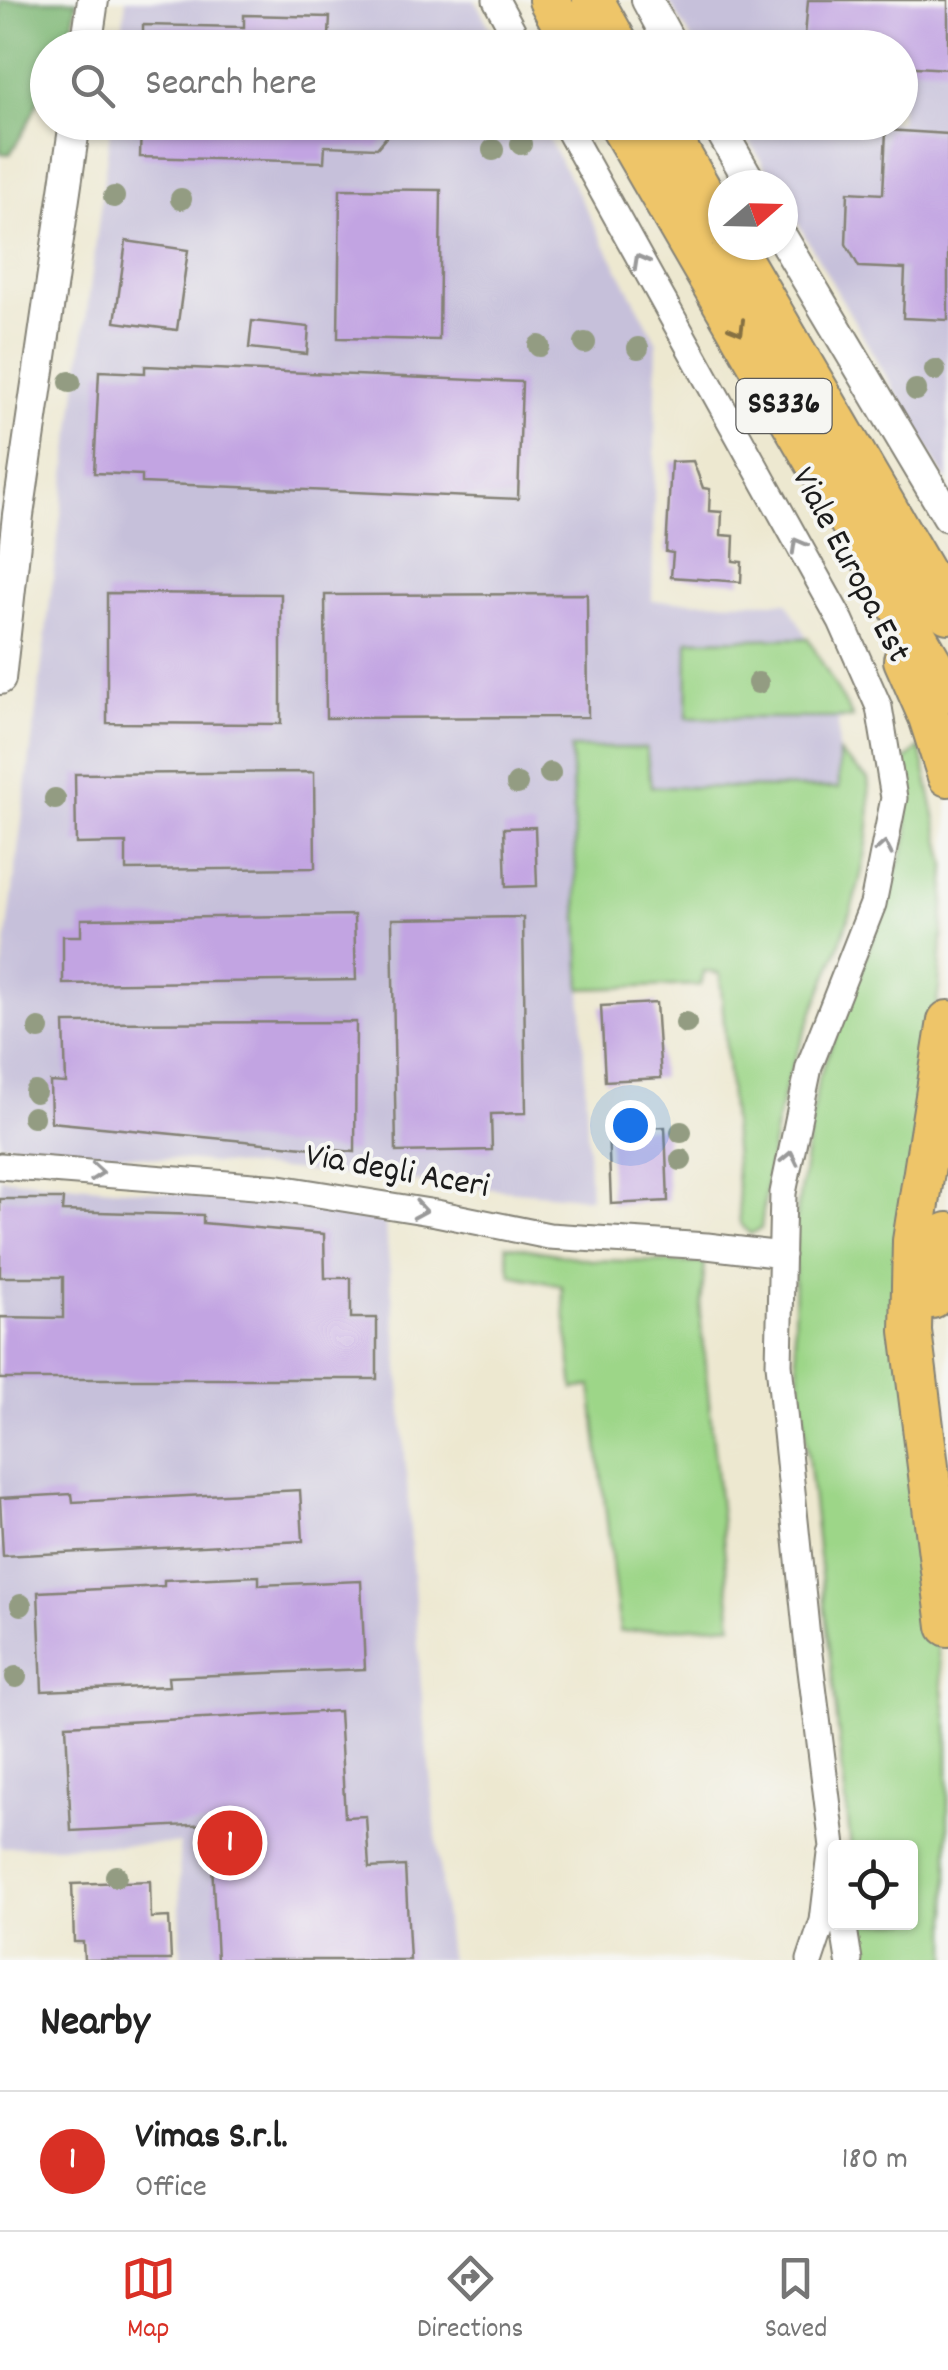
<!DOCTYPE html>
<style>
body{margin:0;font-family:Dekko,sans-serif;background:#f6f6f6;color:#222}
.controls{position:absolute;right:30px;bottom:30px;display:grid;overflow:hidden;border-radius:10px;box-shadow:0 2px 8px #0004}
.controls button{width:90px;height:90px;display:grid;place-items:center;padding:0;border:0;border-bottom:2px solid #e0e0e0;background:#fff;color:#222;font:50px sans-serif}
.compass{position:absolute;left:708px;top:170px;width:90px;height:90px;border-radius:50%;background:#fff;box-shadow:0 2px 8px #0004;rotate:70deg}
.you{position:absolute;left:630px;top:1125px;width:35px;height:35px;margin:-25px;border:8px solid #fff;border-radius:50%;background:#1a73e8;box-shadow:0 0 0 15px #1a73e833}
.badge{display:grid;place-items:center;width:65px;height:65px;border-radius:50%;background:#d93025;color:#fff;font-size:32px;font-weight:700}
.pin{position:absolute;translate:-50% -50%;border:5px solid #fff;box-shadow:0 2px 10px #0006}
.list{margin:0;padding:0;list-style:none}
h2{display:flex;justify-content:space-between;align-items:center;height:130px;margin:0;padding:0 40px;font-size:42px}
h2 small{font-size:32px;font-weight:400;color:#767676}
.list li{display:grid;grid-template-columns:65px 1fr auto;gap:30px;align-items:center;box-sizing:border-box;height:140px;padding:0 40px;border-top:2px solid #e0e0e0}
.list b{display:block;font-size:38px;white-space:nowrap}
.list p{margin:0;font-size:32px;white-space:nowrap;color:#767676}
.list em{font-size:32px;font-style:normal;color:#767676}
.icon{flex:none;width:55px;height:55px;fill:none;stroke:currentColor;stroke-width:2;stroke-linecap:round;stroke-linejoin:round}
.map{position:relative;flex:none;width:948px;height:1960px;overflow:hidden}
.search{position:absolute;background:#fff;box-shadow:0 2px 8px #0004;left:30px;right:30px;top:30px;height:110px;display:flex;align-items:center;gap:25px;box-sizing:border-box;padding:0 35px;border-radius:55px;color:#767676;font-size:38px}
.sheet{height:270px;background:#fff}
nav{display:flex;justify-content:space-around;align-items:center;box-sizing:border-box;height:140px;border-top:2px solid #e0e0e0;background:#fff;font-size:28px;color:#767676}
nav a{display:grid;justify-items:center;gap:5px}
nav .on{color:#d93025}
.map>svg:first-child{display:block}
.industrial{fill:#c6c0da}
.green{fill:#9dd688;stroke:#5c7952;stroke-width:2.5}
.forest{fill:#7eb774;stroke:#4d6a48;stroke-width:2.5}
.building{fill:#c2a4e2}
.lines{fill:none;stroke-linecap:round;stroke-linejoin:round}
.minor-casing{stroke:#848276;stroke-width:29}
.tertiary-casing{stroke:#848276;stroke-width:34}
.trunk-casing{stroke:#848276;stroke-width:44}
.minor{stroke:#fff;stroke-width:25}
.tertiary{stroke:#fff;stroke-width:30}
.trunk{stroke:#eec569;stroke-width:40}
.tree{fill:#939c82}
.oneway{stroke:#999}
.oneway2{stroke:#857042}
.labels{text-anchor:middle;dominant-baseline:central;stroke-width:8;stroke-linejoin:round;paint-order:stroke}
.shield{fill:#f6f6f2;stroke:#5d5d5c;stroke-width:2.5}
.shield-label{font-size:32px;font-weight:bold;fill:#1c1c1c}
.street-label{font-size:35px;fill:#1c1c1c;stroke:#f6f6f2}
</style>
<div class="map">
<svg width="948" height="1960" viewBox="0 0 948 1960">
<rect width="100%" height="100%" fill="#f6f6f2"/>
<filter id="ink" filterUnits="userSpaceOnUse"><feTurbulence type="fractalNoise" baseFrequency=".01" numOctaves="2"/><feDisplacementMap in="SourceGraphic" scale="20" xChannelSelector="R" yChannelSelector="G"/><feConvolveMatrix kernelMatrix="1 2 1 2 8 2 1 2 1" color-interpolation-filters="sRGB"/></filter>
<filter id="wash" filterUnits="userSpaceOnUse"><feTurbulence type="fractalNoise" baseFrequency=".0048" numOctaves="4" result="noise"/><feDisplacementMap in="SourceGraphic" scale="40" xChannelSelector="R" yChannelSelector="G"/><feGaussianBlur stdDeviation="2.25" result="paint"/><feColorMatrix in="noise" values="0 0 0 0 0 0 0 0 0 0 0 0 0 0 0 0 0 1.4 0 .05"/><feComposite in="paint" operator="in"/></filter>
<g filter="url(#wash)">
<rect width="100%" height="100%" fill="#ede8d0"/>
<!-- industrial -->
<path class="industrial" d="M 126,0 L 475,0 L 500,47 L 120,48 Z
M 668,0 L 948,0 L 948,483 L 783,198 L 783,185 L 775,185 L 739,123 L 900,122 L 900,48 L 696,47 Z
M 111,123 L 540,123 L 657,342 L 652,601 L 787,602 L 853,718 L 838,721 L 840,788 L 650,787 L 571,749 L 590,1198 L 0,1143 L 0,992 Z
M 0,1178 L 384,1212 L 398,1353 L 421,1686 L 449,1960 L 181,1960 L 179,1844 L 0,1847 Z"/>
<!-- green -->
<path class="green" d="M 808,638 L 853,718 L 687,718 L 688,640 Z
M 920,747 L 946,866 L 939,989 L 916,1138 L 914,1469 L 948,1728 L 948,1960 L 867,1960 L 861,1923 L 910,1922 L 910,1848 L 851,1848 L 794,1329 L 795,1223 L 818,1080 L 891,890 L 908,834 L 901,764 Z
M 571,748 L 646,748 L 651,787 L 839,788 L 839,753 L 868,779 C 882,878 815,991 786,1086 C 772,1131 767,1182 761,1229 L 750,1234 L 740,1223 L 720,974 L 704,971 L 701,985 L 581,989 Z
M 506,1245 L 591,1260 L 705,1263 L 700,1314 L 732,1624 L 620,1632 L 591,1386 L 574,1389 L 562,1286 L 511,1275 Z"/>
<!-- forest -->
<path class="forest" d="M 0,0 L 77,0 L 69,47 L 48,48 C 48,87 32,120 10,154 L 0,153 Z"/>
<g id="blocks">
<!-- building -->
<path class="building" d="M 808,0 L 948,0 L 948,69 L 900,66 L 900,48 L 804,48 Z
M 244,15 L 330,17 L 329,36 L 342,38 L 340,48 L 143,48 L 143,25 L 244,27 Z
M 141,122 L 394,122 L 393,129 L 377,148 L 325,146 L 324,162 L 140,157 Z
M 886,130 L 948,134 L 948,320 L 903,318 L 905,269 L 859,267 L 846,244 L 848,192 L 883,194 Z
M 340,189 L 441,190 L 439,340 L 338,338 Z
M 126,241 L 188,250 L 177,330 L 115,322 Z
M 252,321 L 309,327 L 307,354 L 249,348 Z
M 145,366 L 522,382 L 518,499 L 142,483 L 142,475 L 94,473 L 99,371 L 145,373 Z
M 693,461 L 703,488 L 710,489 L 709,511 L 722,512 L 721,535 L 734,536 L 733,561 L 742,562 L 741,582 L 671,577 L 673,553 L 666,552 L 671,462 Z
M 107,593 L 281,594 L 281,724 L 107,723 Z
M 587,594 L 588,717 L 326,718 L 325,595 Z
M 314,772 L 315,868 L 126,870 L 126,843 L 76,844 L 75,774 Z
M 535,827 L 537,886 L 506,887 L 504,828 Z
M 354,915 L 356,980 L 63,984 L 63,936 L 81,936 L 81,919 Z
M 523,917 L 526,1113 L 491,1114 L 492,1150 L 396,1152 L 392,919 Z
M 656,1003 L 661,1078 L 605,1081 L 601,1006 Z
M 356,1022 L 355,1152 L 51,1122 L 50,1082 L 66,1083 L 64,1023 Z
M 665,1127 L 668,1201 L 611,1204 L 608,1129 Z
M 0,1199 L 63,1199 L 62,1211 L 203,1215 L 203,1223 L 324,1234 L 325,1278 L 351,1278 L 351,1318 L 377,1318 L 377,1379 L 0,1379 L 0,1317 L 63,1318 L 63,1277 L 0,1277 Z
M 300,1490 L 303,1541 L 3,1556 L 0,1498 L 72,1494 L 73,1502 Z
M 259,1576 L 259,1585 L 361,1581 L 365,1669 L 168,1677 L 169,1686 L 42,1691 L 38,1592 L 164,1586 L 164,1580 Z
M 339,1711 L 345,1817 L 366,1816 L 369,1868 L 405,1866 L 410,1960 L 217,1960 L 210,1824 L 71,1831 L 66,1725 Z
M 150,1881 L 151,1918 L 169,1917 L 171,1960 L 84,1960 L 83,1942 L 74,1942 L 72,1884 Z"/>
</g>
</g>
<g filter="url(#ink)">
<use href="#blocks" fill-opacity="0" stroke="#848276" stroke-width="2.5"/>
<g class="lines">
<!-- minor casing -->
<g class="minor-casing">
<path id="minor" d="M 496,0 L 522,48
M 564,122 L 841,621 L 879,707 L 894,798 L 873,904 L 809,1067 L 783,1193 L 779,1364 L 807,1638 L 836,1871
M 0,1166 L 280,1188 L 436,1213 L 549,1236 L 707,1246 L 782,1255
M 843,1922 L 849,1960
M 810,1960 L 823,1921 L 831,1854"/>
</g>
<!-- tertiary casing -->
<g class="tertiary-casing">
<path id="tertiary" d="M 647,0 L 673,48
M 86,48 L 93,0
M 716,122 L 752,185
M 783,239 L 948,516
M 0,679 L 18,515 L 75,122"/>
</g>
<!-- trunk casing -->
<g class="trunk-casing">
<path id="trunk" d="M 549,0 L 575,48
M 593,0 L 620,48
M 618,122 L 948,691
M 662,122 L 723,228
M 733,245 L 948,613
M 904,660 L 929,717 L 948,776
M 948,1021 L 913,1241 L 911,1331 L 948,1626
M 932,1298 L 934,1261 L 948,1233"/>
</g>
<!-- minor -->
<use href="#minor" class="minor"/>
<!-- tertiary -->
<use href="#tertiary" class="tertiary"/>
<!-- trunk -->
<use href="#trunk" class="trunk"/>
</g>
<!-- trees -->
<g class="tree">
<circle cx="521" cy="144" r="11"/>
<circle cx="493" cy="150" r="11"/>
<circle cx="114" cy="197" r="11"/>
<circle cx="181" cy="199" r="11"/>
<circle cx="585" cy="343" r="11"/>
<circle cx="539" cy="346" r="11"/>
<circle cx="638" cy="348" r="11"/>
<circle cx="935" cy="370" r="11"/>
<circle cx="70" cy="382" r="11"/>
<circle cx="916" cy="390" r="11"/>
<circle cx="758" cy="683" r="11"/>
<circle cx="550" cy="773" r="11"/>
<circle cx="517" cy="784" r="11"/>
<circle cx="55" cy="799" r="11"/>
<circle cx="686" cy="1023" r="11"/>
<circle cx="39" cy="1029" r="11"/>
<circle cx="35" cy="1092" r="11"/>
<circle cx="33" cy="1117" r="11"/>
<circle cx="681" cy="1132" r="11"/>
<circle cx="681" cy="1160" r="11"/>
<circle cx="21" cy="1605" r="11"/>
<circle cx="16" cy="1677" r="11"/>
<circle cx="116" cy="1876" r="11"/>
</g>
<!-- one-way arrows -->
<defs><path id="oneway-chevron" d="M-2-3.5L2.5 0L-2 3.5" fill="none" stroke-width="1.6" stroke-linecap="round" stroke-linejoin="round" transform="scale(2.5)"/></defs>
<g class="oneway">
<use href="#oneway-chevron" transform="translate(640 261) rotate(-119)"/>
<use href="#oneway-chevron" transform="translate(798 545) rotate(-119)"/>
<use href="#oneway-chevron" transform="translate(884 848) rotate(-79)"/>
<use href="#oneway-chevron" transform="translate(790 1158) rotate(-78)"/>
<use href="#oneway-chevron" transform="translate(97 1172) rotate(5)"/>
<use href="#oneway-chevron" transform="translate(420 1210) rotate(9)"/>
</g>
<use class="oneway2" href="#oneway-chevron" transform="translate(738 328) rotate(60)"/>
</g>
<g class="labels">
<!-- shield labels -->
<rect class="shield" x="736.5" y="379" width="95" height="54" rx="8"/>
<g class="shield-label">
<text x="784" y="406">SS336</text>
</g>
<!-- street labels -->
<g class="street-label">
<text transform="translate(849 566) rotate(62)">Viale Europa Est</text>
<text transform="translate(397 1173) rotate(10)">Via degli Aceri</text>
</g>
</g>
</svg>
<div class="controls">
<button><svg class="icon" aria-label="locate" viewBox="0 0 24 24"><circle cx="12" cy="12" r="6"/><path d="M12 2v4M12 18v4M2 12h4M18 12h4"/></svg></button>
</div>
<svg class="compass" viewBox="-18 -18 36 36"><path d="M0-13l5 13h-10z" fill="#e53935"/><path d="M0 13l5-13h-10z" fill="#767676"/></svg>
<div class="you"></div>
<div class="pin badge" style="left:230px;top:1843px">1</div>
<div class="search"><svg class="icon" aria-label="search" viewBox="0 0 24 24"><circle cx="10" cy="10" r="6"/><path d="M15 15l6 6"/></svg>Search here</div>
</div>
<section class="sheet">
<h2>Nearby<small></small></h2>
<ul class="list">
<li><span class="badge">1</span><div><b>Vimas S.r.l.</b><p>Office</p></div><em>180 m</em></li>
</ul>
</section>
<nav>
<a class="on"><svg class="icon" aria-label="map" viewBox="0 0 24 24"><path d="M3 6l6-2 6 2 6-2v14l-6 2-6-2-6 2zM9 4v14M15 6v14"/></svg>Map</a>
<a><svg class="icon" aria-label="directions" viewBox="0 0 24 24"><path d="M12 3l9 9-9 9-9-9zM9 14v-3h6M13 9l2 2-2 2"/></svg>Directions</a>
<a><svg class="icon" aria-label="saved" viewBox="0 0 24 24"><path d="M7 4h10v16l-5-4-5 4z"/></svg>Saved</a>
</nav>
